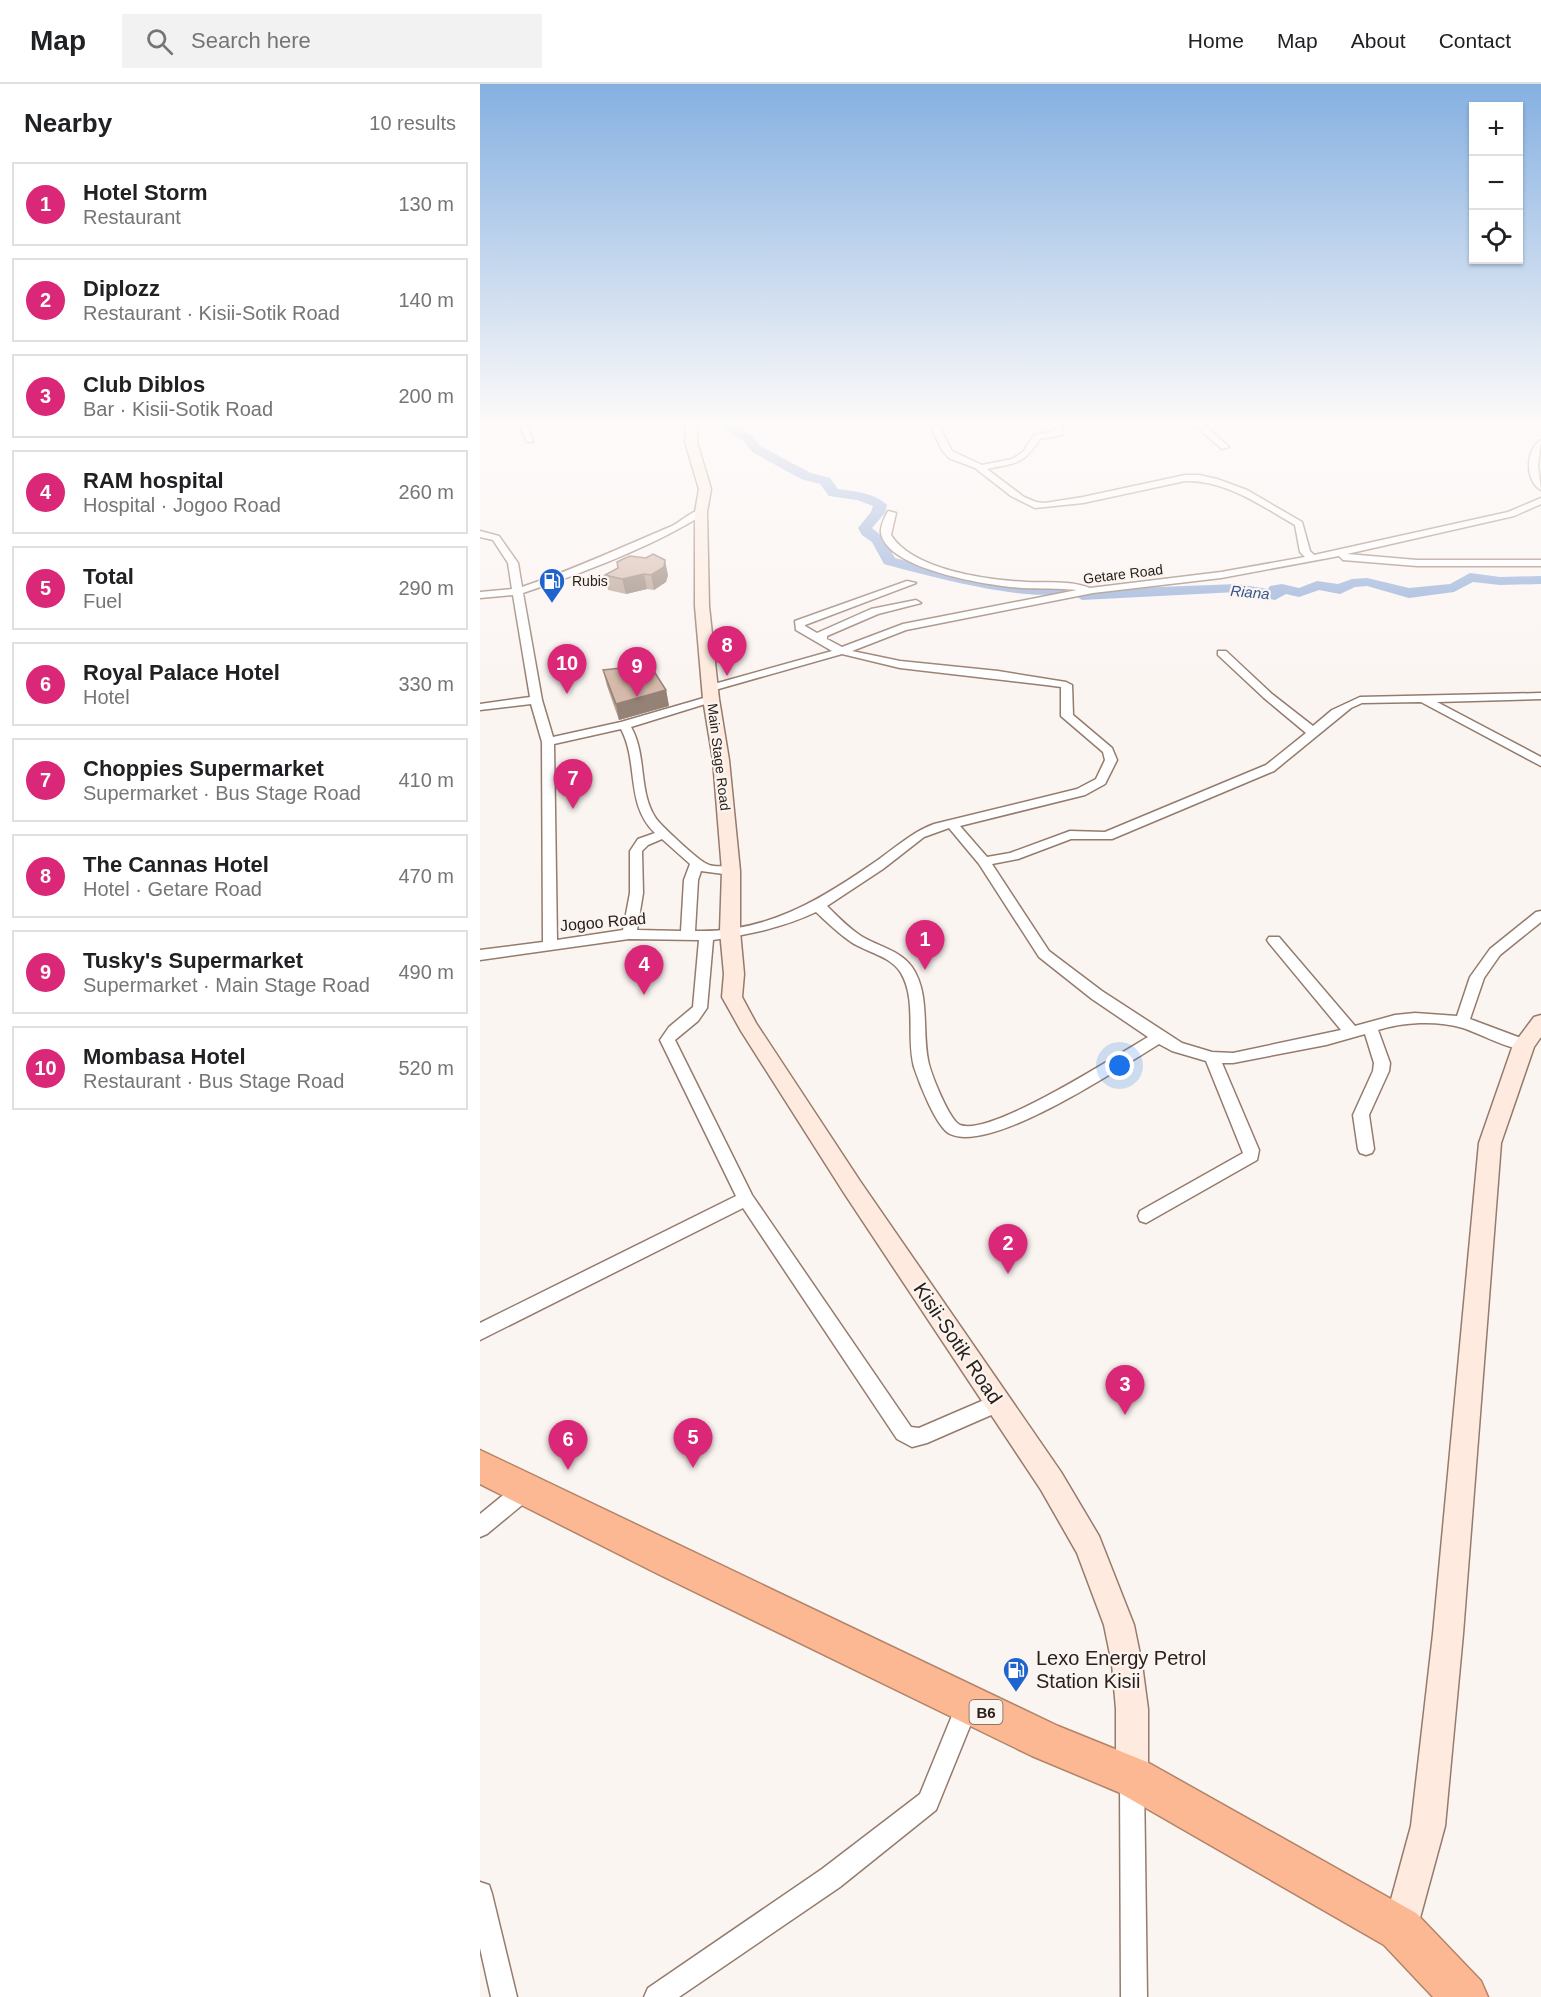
<!DOCTYPE html>
<meta charset="utf-8">
<style>
body{margin:0;font-family:Arial,sans-serif;background:#f2f2f2;color:#202124}
.controls{position:absolute;right:18px;top:18px;display:grid;overflow:hidden;border-radius:0px;box-shadow:0 2px 4px #0004}
.controls button{width:54px;height:54px;display:grid;place-items:center;padding:0;border:0;border-bottom:2px solid #e0e0e0;background:#fff;color:#202124;font:30px sans-serif}
.you{position:absolute;left:640px;top:982px;width:21px;height:21px;margin:-15px;border:4px solid #fff;border-radius:50%;background:#1a73e8;box-shadow:0 0 0 9px #1a73e833}
.badge{display:grid;place-items:center;width:39px;height:39px;border-radius:50%;background:#db2777;color:#fff;font-size:20px;font-weight:700}
.pin{position:absolute;translate:-50% -50px;filter:drop-shadow(0 2px 3px #0008)}
.pin::after{content:'';position:absolute;top:32px;width:21px;height:18px;background:inherit;clip-path:polygon(0 0,100% 0,50% 100%)}
.list{margin:0;padding:0;list-style:none}
h2{display:flex;justify-content:space-between;align-items:center;height:78px;margin:0;padding:0 24px;font-size:26px}
h2 small{font-size:20px;font-weight:400;color:#757577}
.list li{display:grid;grid-template-columns:39px 1fr auto;gap:18px;align-items:center;box-sizing:border-box;height:84px;margin:0 12px 12px;padding:0 12px;border:2px solid #e0e0e0;border-radius:0px}
.list b{display:block;font-size:22px;white-space:nowrap}
.list p{margin:0;font-size:20px;white-space:nowrap;color:#757577}
.list em{font-size:20px;font-style:normal;color:#757577}
.icon{flex:none;width:33px;height:33px;fill:none;stroke:currentColor;stroke-width:2;stroke-linecap:round;stroke-linejoin:round}
.map{position:relative;flex:none;width:1061px;height:1913px;overflow:hidden}
header{display:flex;align-items:center;gap:36px;box-sizing:border-box;height:84px;padding:0 30px;background:#fff;border-bottom:2px solid #e0e0e0}
header strong{font-size:28px}
nav{display:flex;gap:33px;margin-inline-start:auto;font-size:21px}
.search{width:420px;height:54px;background:#f2f2f2;display:flex;align-items:center;gap:15px;box-sizing:border-box;padding:0 21px;border-radius:0px;color:#757577;font-size:22px}
main{display:flex}
aside{flex:1;background:#fff}
.map>svg:first-child{display:block}
.lines{fill:none;stroke-linecap:round;stroke-linejoin:round}
.river{fill:#90abd7;fill-rule:evenodd}
.street-casing{stroke:#957b6c;stroke-width:3}
.secondary-casing{stroke:#957b6c;stroke-width:3}
.highway-casing{stroke:#b28368;stroke-width:3}
.street{fill:#fff;fill-rule:evenodd}
.secondary{fill:#feeade;fill-rule:evenodd}
.highway{fill:#fbb892;fill-rule:evenodd}
.wall{fill:#b79f92}
.shaded-wall{fill:#958277}
.building{fill:#d5b9aa;stroke:#958277;stroke-width:1.5}
.labels{text-anchor:middle;dominant-baseline:central;stroke-width:4.5;stroke-linejoin:round;paint-order:stroke}
.far-street-label{font-size:14px;fill:#2b201a;stroke:#fbf5f2}
.far-poi-label{font-size:14px;fill:#2b201a;stroke:#fbf5f2;text-anchor:start}
.far-water-label{font-size:15px;font-style:italic;fill:#33558d;stroke:#fbf5f2}
.shield{fill:#fbf5f2;stroke:#69605b;stroke-width:1.5}
.shield-label{font-size:15px;font-weight:bold;fill:#2b201a}
.street-label{font-size:16px;fill:#2b201a;stroke:#fbf5f2}
.near-street-label{font-size:20px;fill:#2b201a;stroke:#fbf5f2}
.near-poi-label{font-size:20px;fill:#2b201a;stroke:#fbf5f2;text-anchor:start}
</style>
<header>
<strong>Map</strong>
<div class="search"><svg class="icon" aria-label="search" viewBox="0 0 24 24"><circle cx="10" cy="10" r="6"/><path d="M15 15l6 6"/></svg>Search here</div>
<nav><a>Home</a><a>Map</a><a>About</a><a>Contact</a></nav>
</header>
<main>
<aside>
<h2>Nearby<small>10 results</small></h2>
<ul class="list">
<li><span class="badge">1</span><div><b>Hotel Storm</b><p>Restaurant</p></div><em>130 m</em></li>
<li><span class="badge">2</span><div><b>Diplozz</b><p>Restaurant · Kisii-Sotik Road</p></div><em>140 m</em></li>
<li><span class="badge">3</span><div><b>Club Diblos</b><p>Bar · Kisii-Sotik Road</p></div><em>200 m</em></li>
<li><span class="badge">4</span><div><b>RAM hospital</b><p>Hospital · Jogoo Road</p></div><em>260 m</em></li>
<li><span class="badge">5</span><div><b>Total</b><p>Fuel</p></div><em>290 m</em></li>
<li><span class="badge">6</span><div><b>Royal Palace Hotel</b><p>Hotel</p></div><em>330 m</em></li>
<li><span class="badge">7</span><div><b>Choppies Supermarket</b><p>Supermarket · Bus Stage Road</p></div><em>410 m</em></li>
<li><span class="badge">8</span><div><b>The Cannas Hotel</b><p>Hotel · Getare Road</p></div><em>470 m</em></li>
<li><span class="badge">9</span><div><b>Tusky's Supermarket</b><p>Supermarket · Main Stage Road</p></div><em>490 m</em></li>
<li><span class="badge">10</span><div><b>Mombasa Hotel</b><p>Restaurant · Bus Stage Road</p></div><em>520 m</em></li>
</ul>
</aside>
<div class="map">
<svg width="1061" height="1913" viewBox="0 0 1061 1913">
<rect width="100%" height="100%" fill="#fbf5f2"/>
<g class="lines">
<!-- river -->
<path class="river" d="M 241,337 L 253,337 L 255,341 L 272,351 L 280,362 L 331,389 L 350,394 L 358,405 C 374,407 395,409 407,421 L 405,429 L 392,444 L 403,453 L 415,474 C 454,484 494,497 535,500 C 548,502 581,495 589,504 C 570,526 433,488 404,480 L 392,458 L 382,451 L 378,444 L 391,428 L 393,422 L 377,416 L 349,412 L 340,400 L 321,395 L 272,368 L 264,357 L 246,346 Z
M 990,489 L 1020,493 L 1061,492 L 1061,500 L 1020,501 L 993,498 L 974,508 L 929,514 L 887,502 L 875,503 L 860,510 L 839,506 L 819,513 L 806,510 L 795,516 L 757,508 L 602,516 L 594,511 L 602,506 L 757,500 L 788,505 L 790,502 L 802,500 L 819,504 L 837,497 L 858,500 L 872,495 L 887,494 L 929,504 L 970,500 Z"/>
<!-- street casing -->
<g class="street-casing">
<path id="street" d="M 38,337 L 46,337 L 53,358 L 47,358 Z
M 448,337 L 456,337 L 472,367 L 502,381 L 532,375 L 543,368 L 554,351 L 575,347 L 574,337 L 582,337 L 582,351 L 560,355 C 543,381 536,379 507,385 L 544,413 L 556,418 L 565,419 L 603,413 L 705,391 L 719,391 L 737,395 L 767,406 L 822,438 L 830,467 L 834,471 L 1028,428 L 1061,414 L 1061,420 L 1034,432 L 867,470 L 937,476 L 1061,476 L 1061,482 L 937,482 L 863,476 L 859,472 L 741,494 L 613,509 L 426,546 L 372,567 L 420,577 L 518,587 L 586,598 L 592,601 L 593,631 L 632,664 L 637,676 L 625,700 L 605,711 L 480,742 L 507,773 L 530,769 L 590,747 L 625,748 L 786,681 L 826,649 L 784,614 L 738,571 L 738,567 L 746,567 L 792,610 L 833,642 L 852,626 L 880,613 L 1061,609 L 1061,615 L 957,618 L 1061,673 L 1061,682 L 941,618 L 882,619 L 871,624 L 794,687 L 632,755 L 591,755 L 538,775 L 512,780 L 569,867 L 622,907 L 702,959 L 732,968 L 753,969 L 861,946 L 789,859 L 787,856 L 789,853 L 799,853 L 875,942 L 915,931 L 935,929 L 977,932 L 990,893 L 1010,865 L 1056,828 L 1061,827 L 1061,838 L 1020,871 L 1004,894 L 990,935 L 1049,957 L 1052,961 L 1049,965 C 1035,969 999,949 983,944 C 956,936 924,938 898,946 L 910,979 L 909,987 L 889,1031 L 894,1065 L 892,1069 L 886,1071 L 880,1069 L 878,1065 L 873,1031 L 893,987 L 894,979 L 885,950 L 846,961 L 753,979 L 742,979 L 779,1066 L 777,1076 L 666,1139 L 660,1137 L 658,1132 L 660,1127 L 763,1069 L 726,977 L 692,967 L 679,960 C 641,983 512,1070 470,1050 C 456,1043 439,998 434,983 C 426,953 437,916 421,889 C 411,872 386,868 371,858 C 358,849 347,838 336,828 C 302,844 270,850 233,856 L 227,924 L 218,937 L 195,956 L 272,1111 L 431,1343 L 439,1344 L 518,1310 L 525,1313 L 528,1319 L 525,1325 L 447,1359 L 432,1363 L 417,1355 L 263,1124 L 0,1256 L 0,1239 L 256,1112 L 180,956 L 189,943 L 213,923 L 219,856 L 149,855 L 0,876 L 0,866 L 63,858 L 62,658 L 51,620 L 0,626 L 0,620 L 50,613 L 33,511 L 0,514 L 0,508 L 32,505 L 28,479 L 13,456 L 0,453 L 0,447 L 19,452 L 38,479 L 42,503 C 93,486 142,463 192,442 C 202,437 213,425 224,426 L 224,430 C 174,462 100,490 43,509 L 62,616 L 73,653 L 141,638 L 227,613 L 235,613 L 235,617 L 151,643 C 167,671 158,706 175,733 C 179,740 219,777 227,780 C 236,785 250,779 258,787 L 251,791 L 221,787 L 218,796 L 215,847 C 285,849 337,818 392,780 C 413,766 430,749 454,740 L 597,705 L 616,695 L 625,676 L 623,668 L 581,632 L 581,603 L 566,601 L 420,584 L 362,570 L 235,606 L 227,606 L 227,602 L 352,567 L 316,546 L 315,537 L 427,497 L 436,499 L 325,541 L 325,542 L 337,549 L 391,525 L 436,516 L 441,519 L 398,530 L 347,552 L 347,555 L 362,563 L 423,540 L 597,506 C 579,504 560,505 542,504 C 511,502 407,486 401,449 C 400,442 405,433 408,427 L 416,429 L 411,451 C 433,486 507,496 546,498 C 567,499 590,496 610,504 L 741,488 L 825,473 L 820,468 L 815,441 C 780,421 746,396 705,397 L 603,419 L 555,424 L 531,412 L 495,384 L 469,374 L 462,366 ZM 141,645 C 159,679 145,720 175,749 L 158,755 L 150,767 L 150,809 L 143,846 L 77,856 L 74,660 ZM 469,744 L 499,780 L 559,873 L 612,915 L 668,953 C 637,971 511,1053 480,1041 C 469,1036 450,988 448,976 C 442,946 450,909 432,883 C 420,866 397,862 381,852 C 369,844 358,833 347,822 L 403,785 L 444,753 ZM 182,755 L 210,780 L 204,796 L 201,847 L 157,846 L 163,809 L 162,767 L 168,761 Z
M 674,337 L 722,339 L 749,363 L 742,365 L 717,343 L 678,339 Z
M 1061,356 L 1058,381 L 1061,406 C 1045,397 1045,366 1061,356 Z
M 46,1396 L 53,1398 L 56,1405 L 53,1412 L 7,1450 L 0,1453 L 0,1430 L 39,1398 Z
M 488,1609 L 496,1612 L 499,1620 L 456,1726 L 360,1803 L 199,1913 L 164,1913 L 168,1904 L 342,1785 L 440,1710 L 480,1612 Z
M 652,1684 L 660,1688 L 664,1696 L 667,1913 L 641,1913 L 640,1696 L 644,1688 Z
M 0,1798 L 9,1801 L 12,1810 L 37,1913 L 11,1913 L 0,1864 Z"/>
</g>
<!-- secondary casing -->
<g class="secondary-casing">
<path id="secondary" d="M 206,337 L 217,337 L 217,358 L 231,405 L 227,428 L 229,522 L 239,615 L 249,676 L 260,787 L 260,847 L 264,890 L 262,913 L 276,939 L 380,1097 L 581,1388 L 619,1452 L 654,1541 L 662,1580 L 668,1625 L 668,1693 L 663,1704 L 652,1709 L 641,1704 L 636,1693 L 636,1625 L 632,1580 L 624,1541 L 597,1469 L 561,1406 L 364,1109 L 261,947 L 242,913 L 244,890 L 240,847 L 242,787 L 233,676 L 223,615 L 215,522 L 215,428 L 219,405 L 205,358 Z
M 1061,931 L 1061,953 L 1054,963 L 1021,1059 L 983,1550 L 965,1742 L 937,1845 L 932,1857 L 920,1862 L 908,1857 L 903,1845 L 931,1742 L 953,1550 L 999,1059 L 1033,961 L 1054,933 Z"/>
</g>
<!-- highway casing -->
<g class="highway-casing">
<path id="highway" d="M 0,1366 L 578,1642 L 667,1678 L 936,1829 L 1001,1897 L 1008,1913 L 953,1913 L 904,1861 L 638,1708 L 552,1672 L 178,1490 L 0,1400 Z"/>
</g>
<!-- street -->
<use href="#street" class="street"/>
<!-- secondary -->
<use href="#secondary" class="secondary"/>
<!-- highway -->
<use href="#highway" class="highway"/>
</g>
<!-- wall -->
<path class="wall" d="M 138,484 L 188,491 L 186,498 L 174,506 L 167,505 L 146,510 L 128,506 L 125,491 Z
M 123,586 L 186,606 L 189,622 L 139,636 L 127,602 Z"/>
<!-- shaded-wall -->
<path class="shaded-wall" d="M 185,476 L 188,491 L 186,498 L 174,506 L 171,491 Z
M 164,490 L 167,505 L 146,510 L 142,495 Z
M 186,606 L 189,622 L 139,636 L 136,620 Z"/>
<!-- building -->
<path class="building" d="M 173,470 L 185,476 L 184,483 L 171,491 L 164,490 L 142,495 L 125,491 L 138,484 L 137,478 L 143,475 L 150,472 L 166,474 Z
M 170,581 L 186,606 L 136,620 L 123,586 Z"/>
<!-- sky -->
<linearGradient id="sky" x2="0" y2="1"><stop stop-color="#85b0e1"/><stop offset="0.56" stop-color="#fdfaf9"/><stop offset="1" stop-color="#fdfaf9" stop-opacity="0"/></linearGradient>
<rect width="1061" height="605" fill="url(#sky)"/>
<!-- icons -->
<defs>
<g id="fuel-pin" transform="scale(1.35)"><path d="M0 17L-7.5 6A9.5 9.5 0 1 1 7.5 6Z" fill="#1e63ce" stroke="#fbf5f2"/><path d="M-5.5-6h7V0h2V4h1.3V-2.5L3-4.5l.8-.8L6-3V5H2.5V1h-1V6h-7ZM-4.2-4.7v3.2H.2V-4.7Z" fill="#fff"/></g>
</defs>
<g fill-rule="evenodd">
<use href="#fuel-pin" x="72" y="497"/>
<use href="#fuel-pin" x="536" y="1586"/>
</g>
<g class="labels">
<!-- far-street labels -->
<g class="far-street-label">
<text transform="translate(643 490) rotate(-7)">Getare Road</text>
<text transform="translate(239 673) rotate(83)">Main Stage Road</text>
</g>
<!-- far-poi labels -->
<g class="far-poi-label">
<text x="92" y="497">Rubis</text>
</g>
<!-- far-water labels -->
<g class="far-water-label">
<text transform="translate(770 508) rotate(5)">Riana</text>
</g>
<!-- shield labels -->
<rect class="shield" x="489.5" y="1616" width="33" height="24" rx="4.5"/>
<g class="shield-label">
<text x="506" y="1628">B6</text>
</g>
<!-- street labels -->
<g class="street-label">
<text transform="translate(123 838) rotate(-5)">Jogoo Road</text>
</g>
<!-- near-street labels -->
<g class="near-street-label">
<text transform="translate(478 1259) rotate(56)">Kisii-Sotik Road</text>
</g>
<!-- near-poi labels -->
<g class="near-poi-label">
<text x="556" y="1574">Lexo Energy Petrol<tspan x="556" dy="23">Station Kisii</tspan></text>
</g>
</g>
</svg>
<div class="controls">
<button>+</button>
<button>−</button>
<button><svg class="icon" aria-label="locate" viewBox="0 0 24 24"><circle cx="12" cy="12" r="6"/><path d="M12 2v4M12 18v4M2 12h4M18 12h4"/></svg></button>
</div>
<div class="you"></div>
<div class="pin badge" style="left:445px;top:886px">1</div>
<div class="pin badge" style="left:528px;top:1190px">2</div>
<div class="pin badge" style="left:645px;top:1331px">3</div>
<div class="pin badge" style="left:164px;top:911px">4</div>
<div class="pin badge" style="left:213px;top:1384px">5</div>
<div class="pin badge" style="left:88px;top:1386px">6</div>
<div class="pin badge" style="left:93px;top:725px">7</div>
<div class="pin badge" style="left:247px;top:592px">8</div>
<div class="pin badge" style="left:157px;top:613px">9</div>
<div class="pin badge" style="left:87px;top:610px">10</div>
</div>
</main>
